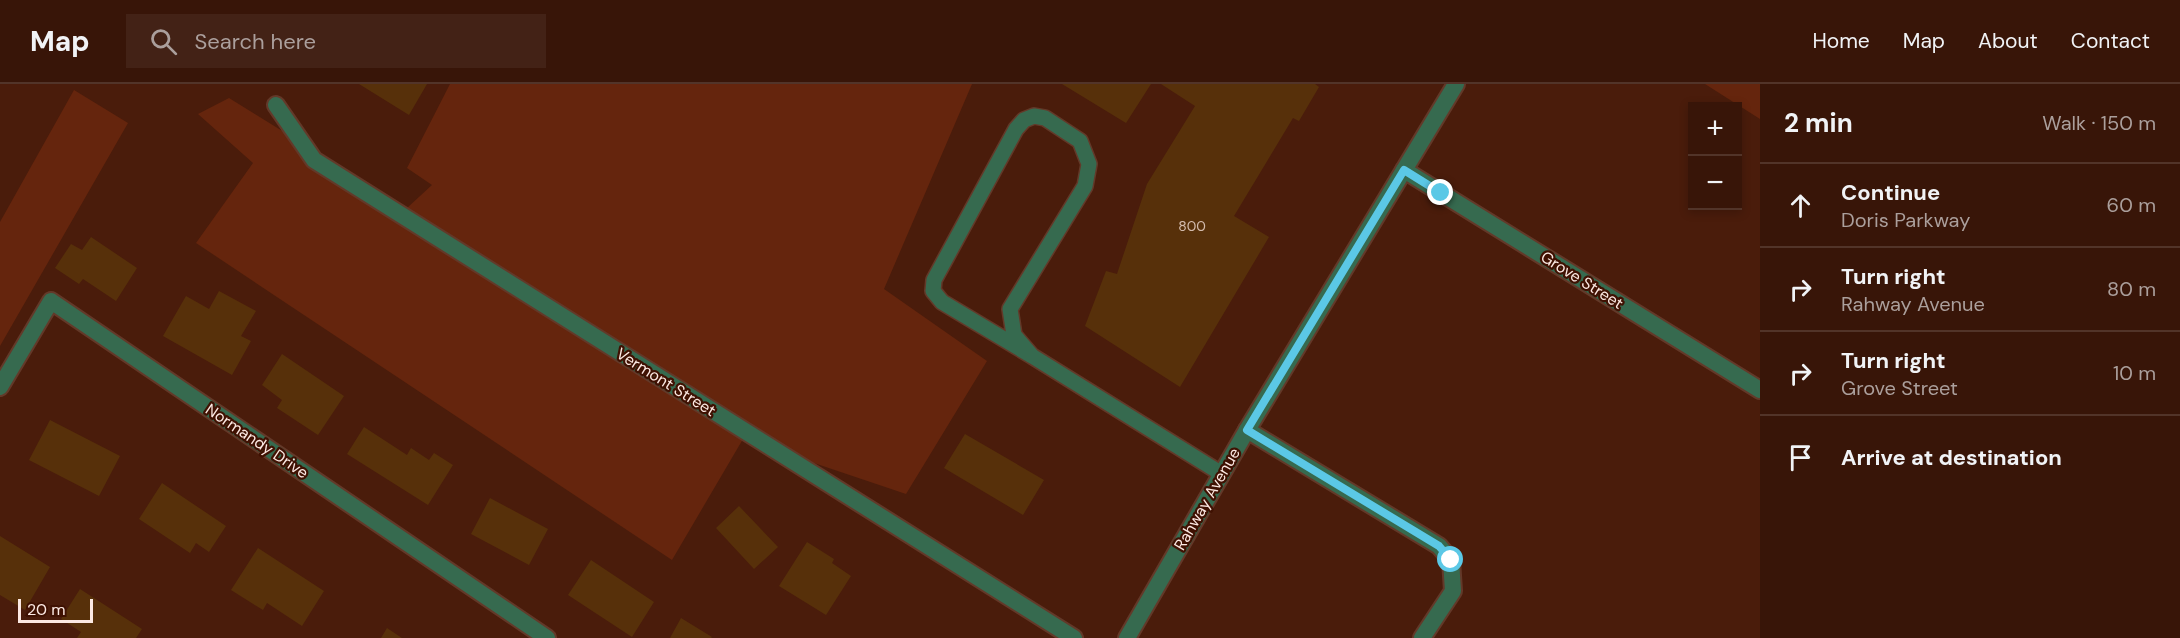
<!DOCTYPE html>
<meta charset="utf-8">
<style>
body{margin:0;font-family:"DM Sans",sans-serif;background:#432216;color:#f1f3f6}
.controls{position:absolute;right:18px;top:18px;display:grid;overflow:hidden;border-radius:0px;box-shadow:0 3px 9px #0003}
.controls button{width:54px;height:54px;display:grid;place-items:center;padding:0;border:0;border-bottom:2px solid #523429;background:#381508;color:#f1f3f6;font:30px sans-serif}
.scale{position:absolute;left:18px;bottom:15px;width:75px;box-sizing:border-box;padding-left:6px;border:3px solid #fce9e3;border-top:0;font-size:16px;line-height:21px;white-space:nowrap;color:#fce9e3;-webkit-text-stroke:4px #3f1102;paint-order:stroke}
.stop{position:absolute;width:18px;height:18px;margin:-14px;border:4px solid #5bc8e6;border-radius:50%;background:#fff}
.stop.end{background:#5bc8e6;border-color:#fff;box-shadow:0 2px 6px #0008}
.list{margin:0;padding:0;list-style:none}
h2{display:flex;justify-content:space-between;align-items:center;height:78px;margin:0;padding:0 24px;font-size:26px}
h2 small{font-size:20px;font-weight:400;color:#ab9f9c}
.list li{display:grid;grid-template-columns:39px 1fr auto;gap:18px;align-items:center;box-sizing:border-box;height:84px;padding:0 24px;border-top:2px solid #523429}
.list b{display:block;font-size:22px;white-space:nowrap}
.list p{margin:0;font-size:20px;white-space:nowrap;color:#ab9f9c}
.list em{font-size:20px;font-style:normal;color:#ab9f9c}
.icon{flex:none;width:33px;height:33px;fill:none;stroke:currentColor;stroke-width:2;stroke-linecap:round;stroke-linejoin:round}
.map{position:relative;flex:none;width:1760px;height:554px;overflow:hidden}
header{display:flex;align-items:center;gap:36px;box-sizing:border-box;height:84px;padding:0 30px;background:#381508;border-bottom:2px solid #523429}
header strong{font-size:28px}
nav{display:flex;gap:33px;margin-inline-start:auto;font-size:21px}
.search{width:420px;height:54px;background:#432216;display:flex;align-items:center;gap:15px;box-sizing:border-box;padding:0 21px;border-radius:0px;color:#ab9f9c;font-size:22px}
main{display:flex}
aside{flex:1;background:#381508}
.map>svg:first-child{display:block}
.green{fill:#65250d}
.building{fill:#57300a}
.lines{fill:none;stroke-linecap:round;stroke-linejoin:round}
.service-casing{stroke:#633929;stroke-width:18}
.minor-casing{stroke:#633929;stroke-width:20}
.tertiary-casing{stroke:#633929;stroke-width:20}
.service{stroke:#366a4f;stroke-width:15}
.minor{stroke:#366a4f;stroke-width:16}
.tertiary{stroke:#366a4f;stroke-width:16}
.route{stroke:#5bc8e6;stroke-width:8}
.labels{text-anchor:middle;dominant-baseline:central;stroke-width:4.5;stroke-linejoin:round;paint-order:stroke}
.number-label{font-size:14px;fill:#d3bbad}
.street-label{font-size:16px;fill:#fce9e3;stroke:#3f1102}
</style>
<header>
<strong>Map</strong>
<div class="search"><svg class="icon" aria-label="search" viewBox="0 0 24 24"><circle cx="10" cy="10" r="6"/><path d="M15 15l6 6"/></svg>Search here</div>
<nav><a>Home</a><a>Map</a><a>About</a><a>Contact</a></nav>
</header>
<main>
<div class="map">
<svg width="1760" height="554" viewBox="0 0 1760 554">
<rect width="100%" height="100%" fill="#4a1c0b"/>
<!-- green -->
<path class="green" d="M 450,0 L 972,0 L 884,205 L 987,277 L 906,410 L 743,355 L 672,476 L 196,159 L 253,79 L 198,30 L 229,14 L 407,124 L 432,101 L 407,84 Z
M 1705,0 L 1760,0 L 1760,35 Z
M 74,6 L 128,39 L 0,262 L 0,138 Z"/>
<!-- building -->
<path class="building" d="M 359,0 L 427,0 L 409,31 Z
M 1062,0 L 1151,0 L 1126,39 Z
M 1161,0 L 1315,0 L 1319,3 L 1299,37 L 1293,34 L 1234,132 L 1269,153 L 1180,303 L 1085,242 L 1106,187 L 1117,190 L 1147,100 L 1195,22 Z
M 91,153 L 137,184 L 116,217 L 83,195 L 79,200 L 55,184 L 71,160 L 82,166 Z
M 219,207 L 256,227 L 241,252 L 251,257 L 232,291 L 163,252 L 186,212 L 209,225 Z
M 282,270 L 344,312 L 318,351 L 277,324 L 282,316 L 262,301 Z
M 50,336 L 120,372 L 99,412 L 29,376 Z
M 364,343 L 407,371 L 411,364 L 429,376 L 434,369 L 453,381 L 428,421 L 347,370 Z
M 965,350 L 1044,396 L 1023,431 L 944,384 Z
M 162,399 L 226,442 L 209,468 L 196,459 L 190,469 L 139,435 Z
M 490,414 L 548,445 L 529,481 L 471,450 Z
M 739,422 L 778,463 L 754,485 L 716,444 Z
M 0,452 L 50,483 L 25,526 L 0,511 Z
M 807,458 L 834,475 L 832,479 L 851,492 L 826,531 L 779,502 Z
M 258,464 L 324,507 L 302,542 L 267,519 L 263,526 L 231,506 Z
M 591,476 L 654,518 L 632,553 L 568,511 Z
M 80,505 L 142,545 L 136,554 L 77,554 L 81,548 L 61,535 Z
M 681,534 L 712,553 L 711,554 L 670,554 Z
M 387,544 L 402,554 L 381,554 Z"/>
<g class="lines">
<!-- service casing -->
<g class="service-casing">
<path id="service" d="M 1032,272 L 942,218 L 933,207 L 934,196 L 1016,45 L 1024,36 L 1034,32 L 1045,34 L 1080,57 L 1089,80 L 1085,102 L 1010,225 L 1014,251 L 1032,272 L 1222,390"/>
</g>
<!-- minor casing -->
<g class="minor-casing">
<path id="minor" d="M 276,21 L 314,76 L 1074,554
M 1404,86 L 1760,306
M 0,303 L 51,217 L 547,554
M 1247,346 L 1439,462 L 1451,476 L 1453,507 L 1422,554"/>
</g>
<!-- tertiary casing -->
<g class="tertiary-casing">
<path id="tertiary" d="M 1127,554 L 1247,346 L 1456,0"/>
</g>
<!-- service -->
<use href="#service" class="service"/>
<!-- minor -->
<use href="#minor" class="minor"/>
<!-- tertiary -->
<use href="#tertiary" class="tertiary"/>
</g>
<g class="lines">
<!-- route -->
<path class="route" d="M 1441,109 L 1404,86 L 1247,346 L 1439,462 L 1451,476"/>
</g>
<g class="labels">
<!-- number labels -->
<g class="number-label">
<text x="1192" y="142">800</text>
</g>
<!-- street labels -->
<g class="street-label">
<text transform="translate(1582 196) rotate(32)">Grove Street</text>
<text transform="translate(666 298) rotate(32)">Vermont Street</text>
<text transform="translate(257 357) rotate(34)">Normandy Drive</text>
<text transform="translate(1207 415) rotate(-60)">Rahway Avenue</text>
</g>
</g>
</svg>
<div class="controls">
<button>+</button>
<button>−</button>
</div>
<div class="scale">20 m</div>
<div class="stop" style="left:1451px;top:476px"></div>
<div class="stop end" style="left:1441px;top:109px"></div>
</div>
<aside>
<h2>2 min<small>Walk · 150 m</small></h2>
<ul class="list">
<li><svg class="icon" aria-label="ahead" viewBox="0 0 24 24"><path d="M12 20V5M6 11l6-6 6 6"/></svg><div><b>Continue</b><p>Doris Parkway</p></div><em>60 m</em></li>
<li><svg class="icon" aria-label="right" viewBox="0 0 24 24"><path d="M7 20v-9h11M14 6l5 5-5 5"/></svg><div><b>Turn right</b><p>Rahway Avenue</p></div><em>80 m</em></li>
<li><svg class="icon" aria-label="right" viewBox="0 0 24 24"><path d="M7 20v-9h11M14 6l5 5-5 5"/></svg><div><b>Turn right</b><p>Grove Street</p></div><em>10 m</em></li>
<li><svg class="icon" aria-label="arrive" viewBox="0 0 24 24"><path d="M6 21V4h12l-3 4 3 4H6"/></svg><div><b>Arrive at destination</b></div></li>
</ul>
</aside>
</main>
